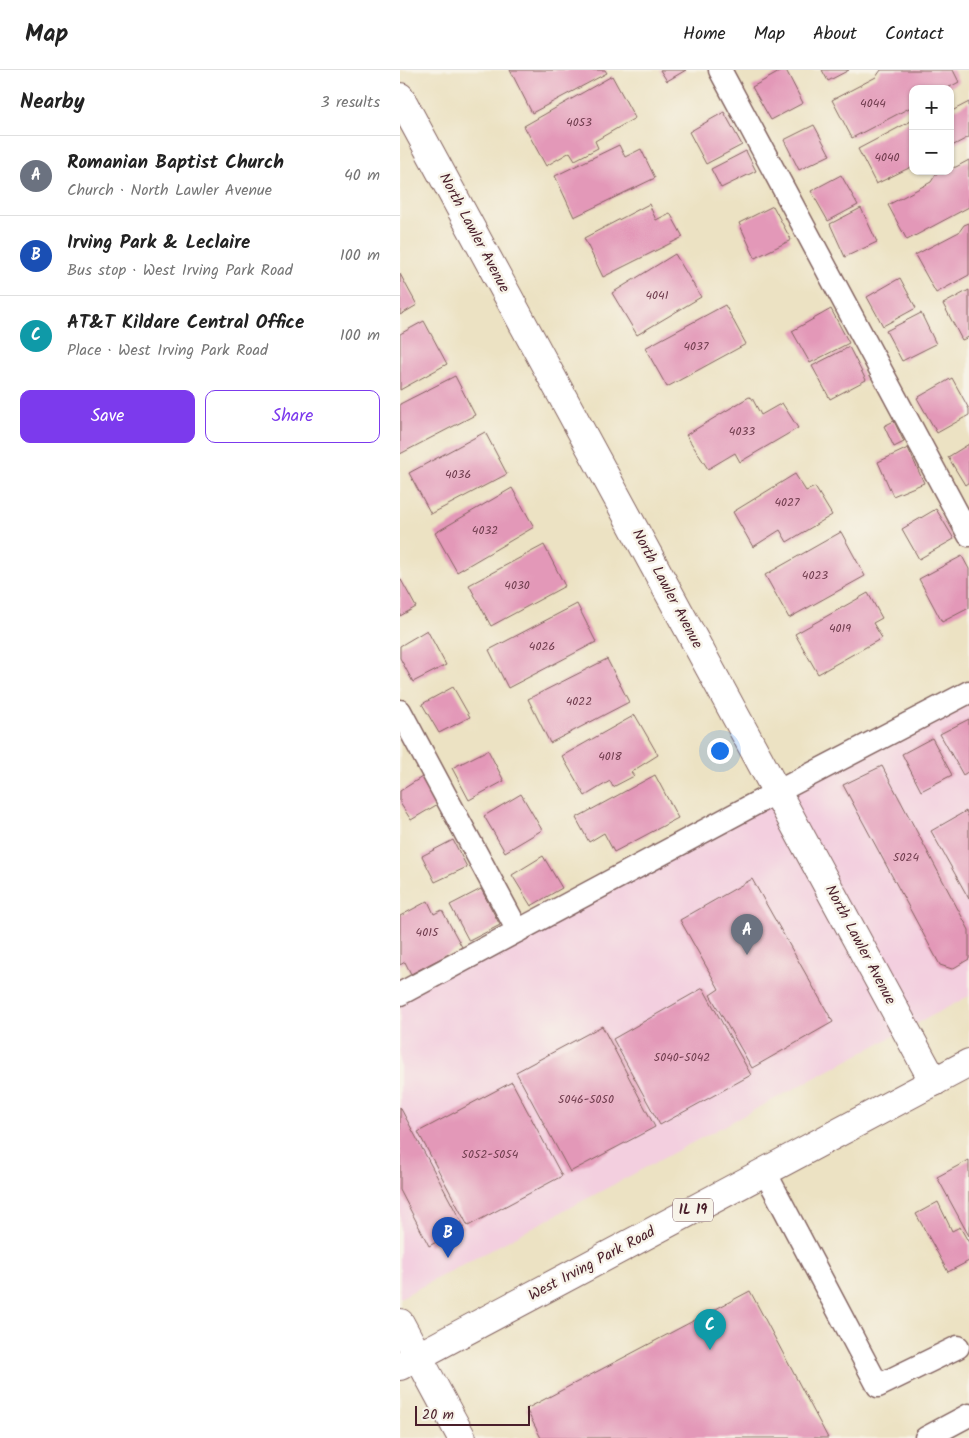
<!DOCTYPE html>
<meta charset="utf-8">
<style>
body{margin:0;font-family:Kalam,sans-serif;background:#f6f6f6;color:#222}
.controls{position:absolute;right:15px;top:15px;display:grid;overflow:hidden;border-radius:10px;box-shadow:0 1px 4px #0004}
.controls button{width:45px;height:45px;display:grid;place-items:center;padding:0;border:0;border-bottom:1px solid #e0e0e0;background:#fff;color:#222;font:25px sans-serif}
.scale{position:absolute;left:15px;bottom:12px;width:115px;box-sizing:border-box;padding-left:5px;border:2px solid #4a1f2b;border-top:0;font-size:14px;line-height:18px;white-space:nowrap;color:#4a1f2b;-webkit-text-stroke:4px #f7f3e8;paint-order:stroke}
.you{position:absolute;left:319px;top:680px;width:18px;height:18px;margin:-12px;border:4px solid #fff;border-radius:50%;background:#1a73e8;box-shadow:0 0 0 8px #1a73e833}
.badge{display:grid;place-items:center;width:32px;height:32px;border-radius:50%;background:#7c3aed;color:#fff;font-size:16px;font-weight:700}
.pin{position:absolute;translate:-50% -41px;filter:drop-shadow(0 1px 2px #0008)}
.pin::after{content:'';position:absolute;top:26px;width:18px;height:15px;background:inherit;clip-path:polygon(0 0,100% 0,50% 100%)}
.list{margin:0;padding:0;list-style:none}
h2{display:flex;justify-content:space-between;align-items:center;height:65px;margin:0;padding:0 20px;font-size:21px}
h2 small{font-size:16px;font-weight:400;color:#767676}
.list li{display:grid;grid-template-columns:32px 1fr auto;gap:15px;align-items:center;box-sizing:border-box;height:80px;padding:0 20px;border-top:1px solid #e0e0e0}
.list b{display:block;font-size:19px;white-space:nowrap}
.list p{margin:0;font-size:16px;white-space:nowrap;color:#767676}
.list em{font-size:16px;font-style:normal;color:#767676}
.actions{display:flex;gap:10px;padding:15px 20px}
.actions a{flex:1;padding:11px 0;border:1px solid #7c3aed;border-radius:10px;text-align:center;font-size:18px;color:#7c3aed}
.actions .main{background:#7c3aed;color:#fff}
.map{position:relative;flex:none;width:569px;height:1368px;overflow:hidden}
header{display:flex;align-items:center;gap:30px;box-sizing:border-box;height:70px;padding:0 25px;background:#fff;border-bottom:1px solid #e0e0e0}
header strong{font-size:24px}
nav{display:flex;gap:28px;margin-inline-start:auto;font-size:18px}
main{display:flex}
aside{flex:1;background:#fff}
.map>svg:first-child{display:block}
.built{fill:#f3cfdf}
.building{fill:#e398b8}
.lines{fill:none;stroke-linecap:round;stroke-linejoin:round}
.service-casing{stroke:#836360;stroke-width:25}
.minor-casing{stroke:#836360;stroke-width:30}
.primary-casing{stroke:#836360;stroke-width:30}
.service{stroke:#fff;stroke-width:22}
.minor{stroke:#fff;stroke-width:28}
.primary{stroke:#fff;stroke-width:28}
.labels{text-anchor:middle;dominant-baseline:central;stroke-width:5;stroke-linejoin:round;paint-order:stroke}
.number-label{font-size:12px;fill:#703d4e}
.shield{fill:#f7f3e8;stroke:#7e5f64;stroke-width:1}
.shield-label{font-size:14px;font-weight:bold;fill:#4a1f2b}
.street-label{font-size:15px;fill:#4a1f2b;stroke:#f7f3e8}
</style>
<header>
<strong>Map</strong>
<nav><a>Home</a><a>Map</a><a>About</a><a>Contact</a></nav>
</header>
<main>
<aside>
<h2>Nearby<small>3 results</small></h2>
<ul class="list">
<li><span class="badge" style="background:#6b7280">A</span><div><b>Romanian Baptist Church</b><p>Church · North Lawler Avenue</p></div><em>40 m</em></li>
<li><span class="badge" style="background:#1a4fb4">B</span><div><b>Irving Park &amp; Leclaire</b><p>Bus stop · West Irving Park Road</p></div><em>100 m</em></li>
<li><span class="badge" style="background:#0f9aa8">C</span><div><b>AT&amp;T Kildare Central Office</b><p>Place · West Irving Park Road</p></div><em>100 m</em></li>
</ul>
<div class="actions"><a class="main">Save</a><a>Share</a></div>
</aside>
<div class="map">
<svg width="569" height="1368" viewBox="0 0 569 1368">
<rect width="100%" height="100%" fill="#f7f3e8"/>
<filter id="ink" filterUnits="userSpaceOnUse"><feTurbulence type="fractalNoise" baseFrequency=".02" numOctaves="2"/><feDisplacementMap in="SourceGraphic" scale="10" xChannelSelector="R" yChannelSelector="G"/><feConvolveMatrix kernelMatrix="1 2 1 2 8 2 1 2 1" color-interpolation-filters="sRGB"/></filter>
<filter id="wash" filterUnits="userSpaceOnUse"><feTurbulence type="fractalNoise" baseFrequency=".0096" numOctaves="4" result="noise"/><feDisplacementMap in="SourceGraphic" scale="20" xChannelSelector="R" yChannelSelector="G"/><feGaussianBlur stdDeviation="1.12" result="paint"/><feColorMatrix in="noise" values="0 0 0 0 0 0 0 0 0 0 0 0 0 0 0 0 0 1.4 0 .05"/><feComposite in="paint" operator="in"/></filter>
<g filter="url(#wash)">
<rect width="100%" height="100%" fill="#ece2c3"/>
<!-- built -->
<path class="built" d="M 569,625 L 569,926 L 0,1228 L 0,927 Z"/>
<g id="blocks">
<!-- building -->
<path class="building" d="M 110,0 L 205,0 L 207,3 L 132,43 Z
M 260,0 L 286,0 L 267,11 Z
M 383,0 L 386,0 L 403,33 L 371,50 L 352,17 Z
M 422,0 L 449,0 L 428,11 Z
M 481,0 L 553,0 L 559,12 L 546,19 L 513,19 L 513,36 L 452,68 L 432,30 L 476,7 Z
M 212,6 L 235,48 L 195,71 L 198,78 L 175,90 L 170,82 L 146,96 L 124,56 Z
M 569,32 L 569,67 L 550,77 L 550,42 Z
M 324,42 L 342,75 L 306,94 L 289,62 Z
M 513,50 L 513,96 L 476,114 L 458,79 Z
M 414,55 L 430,85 L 399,100 L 384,70 Z
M 219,75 L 225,87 L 241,79 L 255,108 L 174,147 L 155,106 Z
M 346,81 L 356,101 L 321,118 L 311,99 Z
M 569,90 L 569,137 L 507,170 L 488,135 L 531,112 L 536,104 L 541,101 L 550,101 L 550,98 L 556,97 Z
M 441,105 L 458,135 L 428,151 L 411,121 Z
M 249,134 L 256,150 L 270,143 L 283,167 L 203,207 L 184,168 Z
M 373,136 L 391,170 L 355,188 L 339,153 Z
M 461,138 L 477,172 L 445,187 L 430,154 Z
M 569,153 L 569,205 L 536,223 L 515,185 L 559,162 L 564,155 Z
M 275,184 L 301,227 L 237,265 L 212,223 Z
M 0,204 L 17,235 L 0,245 Z
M 500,208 L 516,238 L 483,256 L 467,227 Z
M 569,220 L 569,267 L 562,270 L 543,234 Z
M 325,235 L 346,274 L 267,317 L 245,278 Z
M 431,239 L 449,273 L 410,293 L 392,261 Z
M 521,243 L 536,274 L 502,291 L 486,261 Z
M 24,251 L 47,294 L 0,320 L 0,264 Z
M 449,277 L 466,310 L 430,329 L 412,296 Z
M 55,306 L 75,345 L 0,384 L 0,334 Z
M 552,308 L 569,339 L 569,345 L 537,363 L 517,328 Z
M 349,327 L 352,328 L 361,345 L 382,333 L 398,358 L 340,392 L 335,383 L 308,399 L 286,365 Z
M 494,351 L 504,372 L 494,377 L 484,356 Z
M 85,362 L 107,404 L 31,444 L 9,403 Z
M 569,374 L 569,412 L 565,415 L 548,387 Z
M 508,378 L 524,413 L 493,426 L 478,392 Z
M 395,404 L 406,421 L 415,417 L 432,445 L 387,472 L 380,460 L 353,477 L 333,442 Z
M 112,418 L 134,457 L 57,502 L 35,463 Z
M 536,439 L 554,469 L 519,489 L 502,459 Z
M 441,462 L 465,506 L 389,548 L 365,505 Z
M 144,475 L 165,516 L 91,556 L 69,515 Z
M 562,486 L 569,499 L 569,538 L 542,552 L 519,509 Z
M 0,508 L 16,537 L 0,546 Z
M 468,523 L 482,548 L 473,553 L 482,568 L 418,604 L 395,564 Z
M 177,534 L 196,572 L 108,618 L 89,580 Z
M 27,560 L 46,595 L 13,612 L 0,588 L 0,576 Z
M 207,589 L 229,632 L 150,673 L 128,629 Z
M 53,617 L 70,647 L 39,663 L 22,634 Z
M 235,645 L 258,685 L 231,702 L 234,706 L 213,717 L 210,711 L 185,726 L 162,686 Z
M 569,649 L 569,701 L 563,705 L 540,664 Z
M 532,668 L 552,705 L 521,721 L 502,684 Z
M 88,680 L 104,711 L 69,730 L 52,698 Z
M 482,696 L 569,860 L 569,889 L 552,899 L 540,895 L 443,715 Z
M 255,705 L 278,748 L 214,782 L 204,763 L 189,772 L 176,748 Z
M 22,707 L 38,734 L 11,750 L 0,733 L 0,721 Z
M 121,724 L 142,760 L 105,782 L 84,746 Z
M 566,741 L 569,748 L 569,829 L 531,761 Z
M 53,770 L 67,797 L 35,812 L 22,786 Z
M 143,786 L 162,818 L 131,836 L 112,805 Z
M 352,809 L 433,952 L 352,998 L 310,925 L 319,919 L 280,850 Z
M 81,819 L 100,855 L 69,871 L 50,835 Z
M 28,831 L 34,844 L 42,840 L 62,877 L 11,904 L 5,892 L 0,895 L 0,846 Z
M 303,918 L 351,1005 L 260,1055 L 213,969 Z
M 202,956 L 255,1057 L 170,1102 L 116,1002 Z
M 112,1012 L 162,1106 L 68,1156 L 18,1062 Z
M 0,1037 L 64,1157 L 29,1176 L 0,1120 Z
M 569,1090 L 569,1166 L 537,1107 Z
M 538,1132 L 552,1161 L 560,1157 L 569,1173 L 569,1191 L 548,1202 L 516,1144 Z
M 350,1221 L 428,1368 L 141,1368 L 126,1339 Z"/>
</g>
</g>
<g filter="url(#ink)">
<use href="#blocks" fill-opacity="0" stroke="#836360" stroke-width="1"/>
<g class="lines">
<!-- service casing -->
<g class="service-casing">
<path id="service" d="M 320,0 L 569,465
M 0,641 L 118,861
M 0,924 L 377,722 L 569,622
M 365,1102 L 478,1316 L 558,1277
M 526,1368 L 569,1345"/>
</g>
<!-- minor casing -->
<g class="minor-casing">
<path id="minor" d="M 0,27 L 534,1012
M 0,1253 L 62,1368"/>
</g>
<!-- primary casing -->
<g class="primary-casing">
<path id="primary" d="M 0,1296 L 569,993"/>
</g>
<!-- service -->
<use href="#service" class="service"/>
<!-- minor -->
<use href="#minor" class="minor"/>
<!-- primary -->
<use href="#primary" class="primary"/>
</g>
</g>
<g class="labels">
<!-- number labels -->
<g class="number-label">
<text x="473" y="33">4044</text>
<text x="179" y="52">4053</text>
<text x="487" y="87">4040</text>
<text x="257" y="225">4041</text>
<text x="296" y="276">4037</text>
<text x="342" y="361">4033</text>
<text x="58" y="404">4036</text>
<text x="387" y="432">4027</text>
<text x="85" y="460">4032</text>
<text x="415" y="505">4023</text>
<text x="117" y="515">4030</text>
<text x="440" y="558">4019</text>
<text x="142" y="576">4026</text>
<text x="179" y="631">4022</text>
<text x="210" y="686">4018</text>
<text x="506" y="787">5024</text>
<text x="27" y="862">4015</text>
<text x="282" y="987">5040-5042</text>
<text x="186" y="1029">5046-5050</text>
<text x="90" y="1084">5052-5054</text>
</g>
<!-- shield labels -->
<rect class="shield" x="273" y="1128.5" width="40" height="23" rx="4"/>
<g class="shield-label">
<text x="293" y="1140">IL 19</text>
</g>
<!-- street labels -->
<g class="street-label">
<text transform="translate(74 163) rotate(62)">North Lawler Avenue</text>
<text transform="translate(267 519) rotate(62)">North Lawler Avenue</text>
<text transform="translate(460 875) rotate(62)">North Lawler Avenue</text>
<text transform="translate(192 1194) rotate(-28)">West Irving Park Road</text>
</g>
</g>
</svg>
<div class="controls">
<button>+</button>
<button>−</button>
</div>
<div class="scale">20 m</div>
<div class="you"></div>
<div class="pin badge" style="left:347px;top:885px;background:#6b7280">A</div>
<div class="pin badge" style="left:48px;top:1188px;background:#1a4fb4">B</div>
<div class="pin badge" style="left:310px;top:1280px;background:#0f9aa8">C</div>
</div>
</main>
